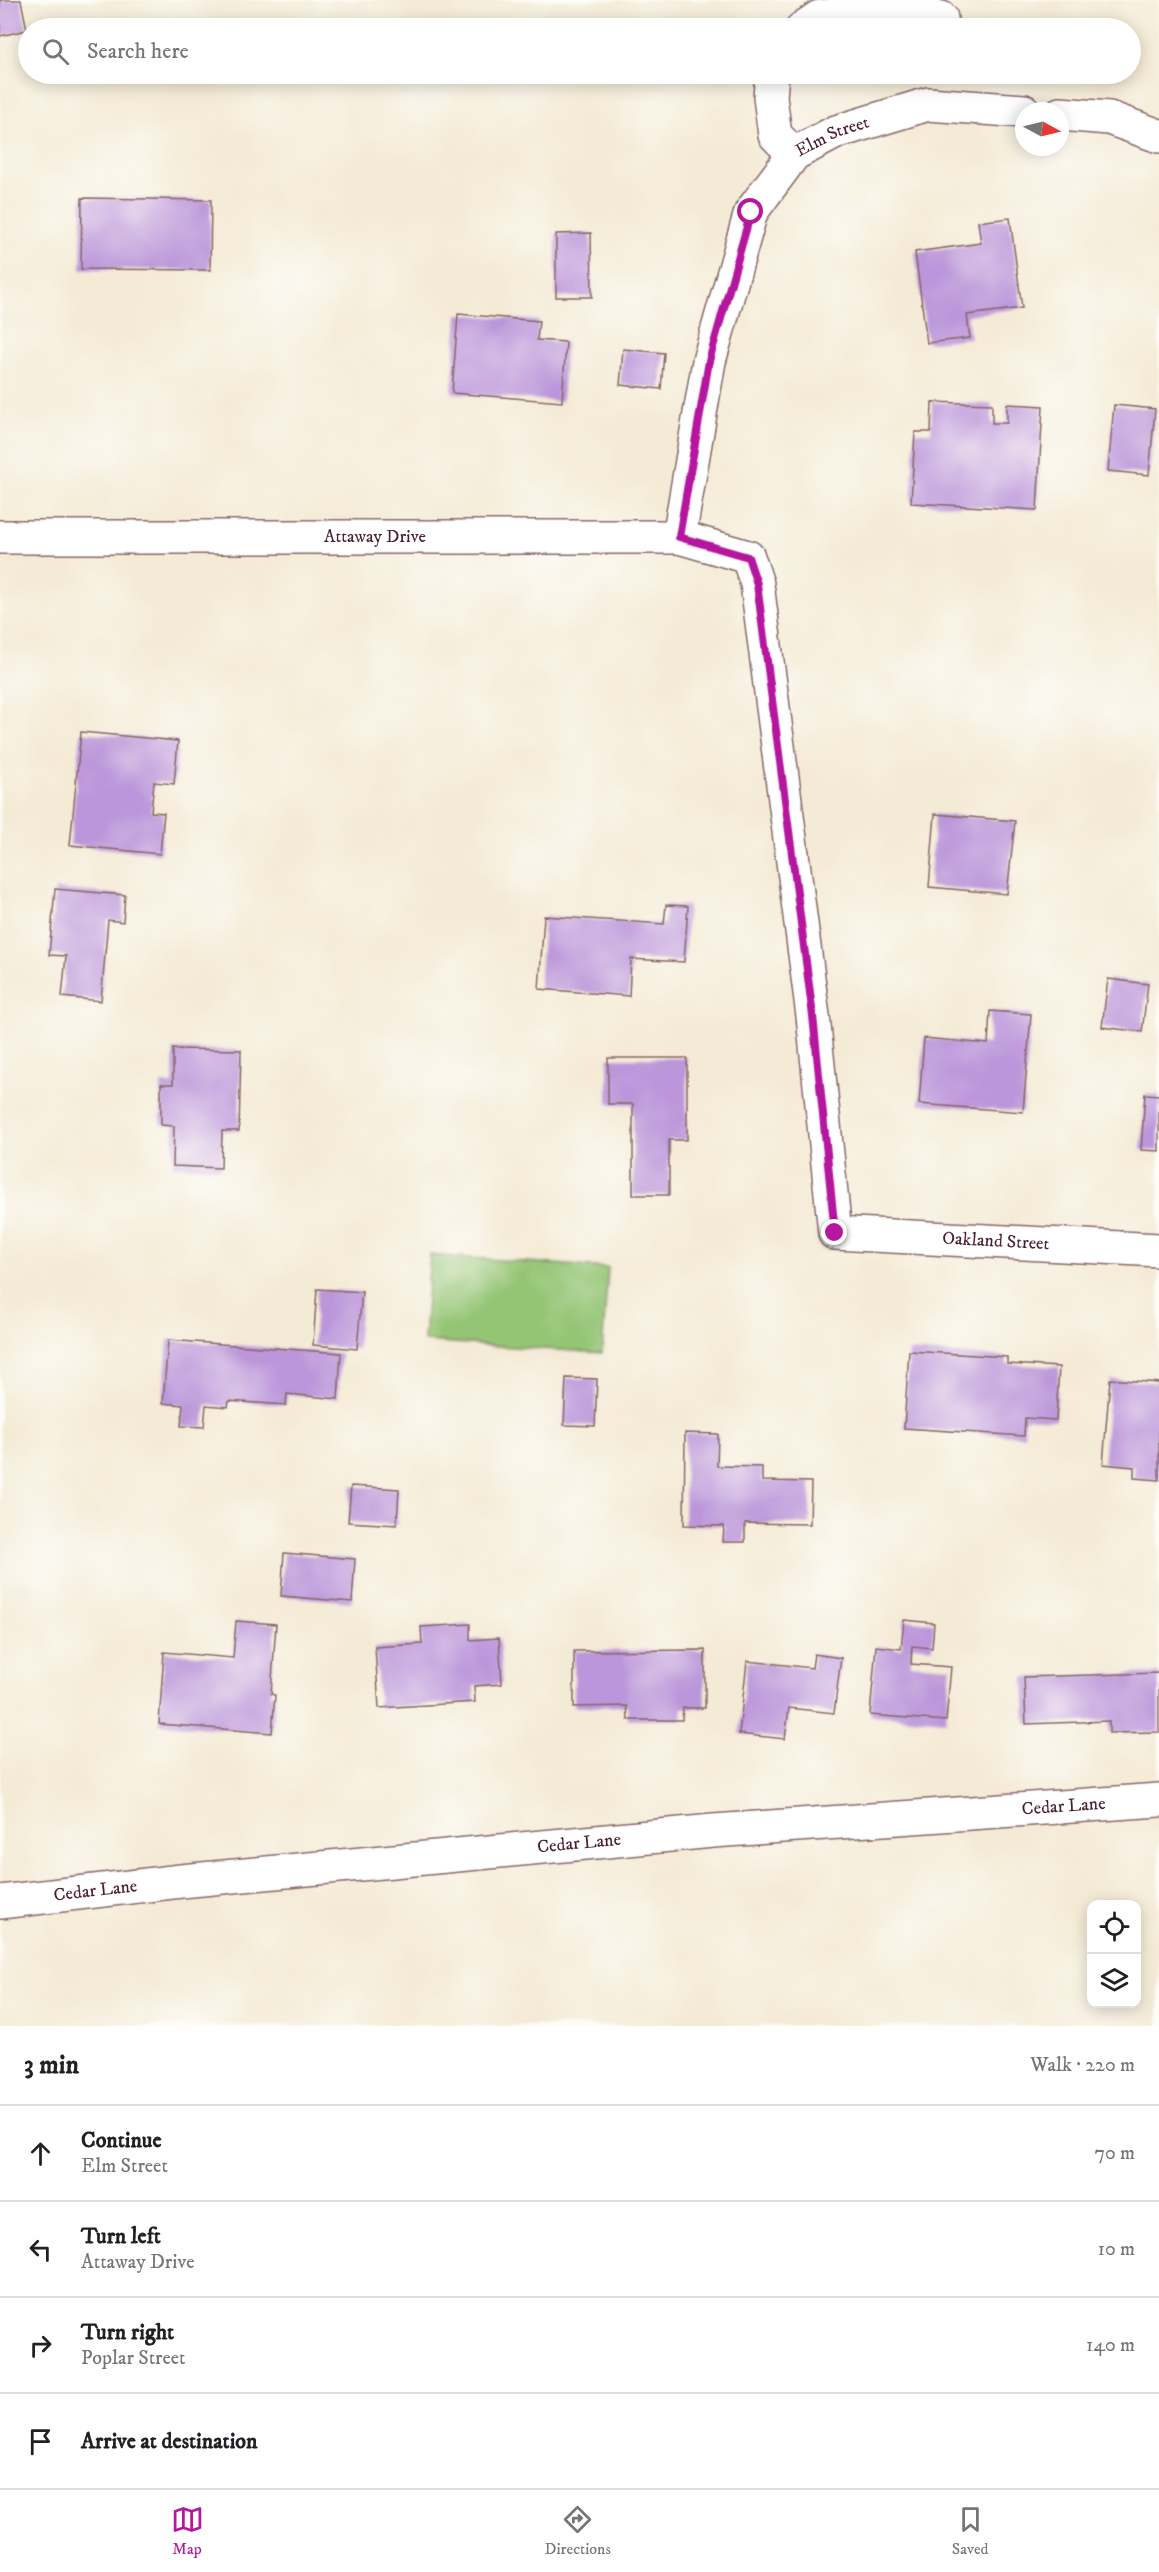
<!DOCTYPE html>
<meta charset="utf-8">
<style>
body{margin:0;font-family:"IM FELL DW Pica",serif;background:#f6f6f6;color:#202124}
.controls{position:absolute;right:18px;bottom:18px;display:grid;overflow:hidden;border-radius:12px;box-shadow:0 3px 15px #0003}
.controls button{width:54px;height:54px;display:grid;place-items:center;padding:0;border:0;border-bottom:2px solid #e0e0e0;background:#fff;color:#202124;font:30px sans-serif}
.compass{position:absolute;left:1015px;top:102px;width:54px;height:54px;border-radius:50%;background:#fff;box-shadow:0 3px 15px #0003;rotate:97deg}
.stop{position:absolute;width:18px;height:18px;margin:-14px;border:4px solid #b5179e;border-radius:50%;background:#fff}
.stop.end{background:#b5179e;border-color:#fff;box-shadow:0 2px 6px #0008}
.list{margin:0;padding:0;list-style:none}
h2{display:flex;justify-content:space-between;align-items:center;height:78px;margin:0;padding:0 24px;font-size:26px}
h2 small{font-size:20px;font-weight:400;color:#757577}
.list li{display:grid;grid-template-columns:39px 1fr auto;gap:18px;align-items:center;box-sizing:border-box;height:96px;padding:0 24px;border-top:2px solid #e0e0e0}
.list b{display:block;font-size:22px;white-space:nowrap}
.list p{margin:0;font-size:20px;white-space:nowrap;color:#757577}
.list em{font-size:20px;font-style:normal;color:#757577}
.icon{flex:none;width:33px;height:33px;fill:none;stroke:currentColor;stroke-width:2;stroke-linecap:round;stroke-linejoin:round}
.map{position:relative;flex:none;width:1159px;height:2026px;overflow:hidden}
.search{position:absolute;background:#fff;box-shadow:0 3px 15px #0003;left:18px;right:18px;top:18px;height:66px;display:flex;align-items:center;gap:15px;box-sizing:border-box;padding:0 21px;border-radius:33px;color:#757577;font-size:22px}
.sheet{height:462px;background:#fff}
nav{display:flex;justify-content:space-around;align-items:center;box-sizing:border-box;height:84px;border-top:2px solid #e0e0e0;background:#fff;font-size:16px;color:#757577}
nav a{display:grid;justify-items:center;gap:3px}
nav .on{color:#b5179e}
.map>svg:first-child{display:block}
.green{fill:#94c574;stroke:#6f7250;stroke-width:1.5}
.building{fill:#bc96da}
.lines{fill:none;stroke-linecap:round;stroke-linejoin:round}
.minor-casing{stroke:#866667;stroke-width:36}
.minor{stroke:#fff;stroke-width:33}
.route{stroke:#b5179e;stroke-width:8}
.labels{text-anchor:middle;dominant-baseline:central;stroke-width:6;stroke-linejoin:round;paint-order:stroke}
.street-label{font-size:18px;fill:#4a1f2b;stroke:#fdfcf7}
</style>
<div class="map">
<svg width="1159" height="2026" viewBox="0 0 1159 2026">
<rect width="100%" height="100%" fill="#fdfcf7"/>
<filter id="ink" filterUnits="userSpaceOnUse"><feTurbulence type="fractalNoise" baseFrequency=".0167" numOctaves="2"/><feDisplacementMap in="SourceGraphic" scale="12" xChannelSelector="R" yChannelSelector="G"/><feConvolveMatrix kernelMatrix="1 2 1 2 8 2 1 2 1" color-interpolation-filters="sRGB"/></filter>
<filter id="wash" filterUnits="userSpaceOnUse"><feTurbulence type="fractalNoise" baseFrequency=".008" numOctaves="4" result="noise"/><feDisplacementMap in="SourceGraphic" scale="24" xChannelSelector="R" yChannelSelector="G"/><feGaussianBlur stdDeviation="1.35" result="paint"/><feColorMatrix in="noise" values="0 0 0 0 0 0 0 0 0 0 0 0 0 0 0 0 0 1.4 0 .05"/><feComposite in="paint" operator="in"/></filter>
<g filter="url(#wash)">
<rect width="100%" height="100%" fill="#f4ebd6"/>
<!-- green -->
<path class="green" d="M 430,1255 L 608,1268 L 602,1353 L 424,1341 Z"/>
<g id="blocks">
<!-- building -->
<path class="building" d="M 0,0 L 21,0 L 27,30 L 0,36 Z
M 82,198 L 211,200 L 210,270 L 81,269 Z
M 1010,218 L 1022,308 L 967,315 L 970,338 L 927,343 L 915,252 L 981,243 L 978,222 Z
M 591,233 L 592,297 L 556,297 L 556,234 Z
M 458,314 L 539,321 L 537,340 L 566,342 L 562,402 L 452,393 Z
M 623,349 L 664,353 L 661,389 L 620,385 Z
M 932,402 L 992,404 L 992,423 L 1007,423 L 1007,404 L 1043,406 L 1037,510 L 911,503 L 915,432 L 931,432 Z
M 1114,405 L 1155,409 L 1149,475 L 1108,471 Z
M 81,732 L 178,741 L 174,784 L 154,782 L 151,812 L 164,813 L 160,854 L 70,845 Z
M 935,814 L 1015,821 L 1007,894 L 929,887 Z
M 55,889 L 125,895 L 123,922 L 108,920 L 101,1001 L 62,997 L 66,956 L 49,955 Z
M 666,905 L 688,906 L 684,962 L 631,959 L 629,996 L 539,989 L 544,916 L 664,924 Z
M 1108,979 L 1148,984 L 1142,1032 L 1102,1027 Z
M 990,1011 L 1031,1014 L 1023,1112 L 919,1104 L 924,1038 L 988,1044 Z
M 173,1049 L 241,1050 L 239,1131 L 222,1131 L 221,1168 L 173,1166 L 174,1126 L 161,1125 L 161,1084 L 173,1084 Z
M 608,1058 L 687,1058 L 687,1140 L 669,1140 L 669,1195 L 633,1195 L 633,1104 L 608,1104 Z
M 1145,1094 L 1159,1095 L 1159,1151 L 1141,1150 Z
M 317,1289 L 362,1292 L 357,1349 L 313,1345 Z
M 168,1340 L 341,1353 L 338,1399 L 287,1394 L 286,1405 L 229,1401 L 228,1407 L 206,1405 L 204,1427 L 181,1426 L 183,1405 L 163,1403 Z
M 909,1351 L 1007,1357 L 1007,1364 L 1059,1367 L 1056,1420 L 1025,1418 L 1024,1436 L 904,1428 Z
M 566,1378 L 597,1379 L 595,1426 L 564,1425 Z
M 1110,1379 L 1159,1383 L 1159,1480 L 1134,1478 L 1134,1467 L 1103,1464 Z
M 685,1433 L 718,1434 L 717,1466 L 762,1467 L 762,1481 L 811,1482 L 810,1524 L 745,1523 L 745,1542 L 723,1542 L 724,1526 L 684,1525 Z
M 351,1486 L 399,1489 L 397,1525 L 348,1522 Z
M 284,1553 L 355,1559 L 352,1602 L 281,1596 Z
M 904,1620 L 934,1623 L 932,1648 L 912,1646 L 911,1664 L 951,1667 L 946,1721 L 870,1715 L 876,1646 L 901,1649 Z
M 236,1621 L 276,1624 L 271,1694 L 275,1695 L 272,1733 L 159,1724 L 164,1652 L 233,1658 Z
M 470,1624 L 470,1640 L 499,1638 L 502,1684 L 474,1686 L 475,1702 L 379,1708 L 375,1647 L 422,1644 L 421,1627 Z
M 705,1650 L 705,1708 L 683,1708 L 682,1720 L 628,1720 L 627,1706 L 574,1707 L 574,1651 Z
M 814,1654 L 841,1658 L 834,1713 L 789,1708 L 785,1739 L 739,1734 L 747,1661 L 812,1668 Z
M 1159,1673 L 1159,1732 L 1109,1733 L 1109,1721 L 1026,1724 L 1024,1677 Z"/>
</g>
</g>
<g filter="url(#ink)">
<use href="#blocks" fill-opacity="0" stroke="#866667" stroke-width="1.5"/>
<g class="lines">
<!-- minor casing -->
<g class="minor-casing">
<g id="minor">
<path d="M 803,28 L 819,17 L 857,12 L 905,11 L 941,18"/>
<path d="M 772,74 L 770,97 L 775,135 L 794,154"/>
<path d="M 1060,114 L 1109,118 L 1159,136"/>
<path id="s1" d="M 0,537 L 679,537 L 748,557 L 757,584 L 813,1016 L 835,1233 L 1159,1250"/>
<path id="s2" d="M 679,537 L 709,361 L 751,212 L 794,154 L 836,132 L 928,104 L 1024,111"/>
<path id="s3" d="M 0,1902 L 181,1881 L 713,1831 L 1159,1800"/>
</g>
</g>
<!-- minor -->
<use href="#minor" class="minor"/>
</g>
</g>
<g class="lines" filter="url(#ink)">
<!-- route -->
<path class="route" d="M 751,212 L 709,361 L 679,537 L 748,557 L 757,584 L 813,1016 L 835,1233"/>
</g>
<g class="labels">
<!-- street labels -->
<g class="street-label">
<text stroke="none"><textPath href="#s2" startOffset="448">Elm Street</textPath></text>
<text stroke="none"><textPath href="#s1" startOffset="375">Attaway Drive</textPath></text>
<text stroke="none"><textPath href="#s1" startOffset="1594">Oakland Street</textPath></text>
<text stroke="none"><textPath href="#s3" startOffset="1068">Cedar Lane</textPath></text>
<text stroke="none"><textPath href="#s3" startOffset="582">Cedar Lane</textPath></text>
<text stroke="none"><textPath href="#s3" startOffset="96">Cedar Lane</textPath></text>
</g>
</g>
</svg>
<div class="controls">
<button><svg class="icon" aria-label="locate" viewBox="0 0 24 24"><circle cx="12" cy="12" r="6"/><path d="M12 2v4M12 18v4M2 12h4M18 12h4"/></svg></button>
<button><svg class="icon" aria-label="layers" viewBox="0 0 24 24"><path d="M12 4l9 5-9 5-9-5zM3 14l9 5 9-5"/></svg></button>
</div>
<svg class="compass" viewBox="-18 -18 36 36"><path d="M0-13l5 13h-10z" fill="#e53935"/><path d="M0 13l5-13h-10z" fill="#757577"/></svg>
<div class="stop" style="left:751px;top:212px"></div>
<div class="stop end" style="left:835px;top:1233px"></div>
<div class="search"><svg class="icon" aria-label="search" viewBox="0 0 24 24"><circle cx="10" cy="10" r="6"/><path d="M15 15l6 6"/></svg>Search here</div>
</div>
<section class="sheet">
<h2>3 min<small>Walk · 220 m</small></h2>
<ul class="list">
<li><svg class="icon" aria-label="ahead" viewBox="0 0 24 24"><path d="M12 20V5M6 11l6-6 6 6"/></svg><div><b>Continue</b><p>Elm Street</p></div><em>70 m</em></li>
<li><svg class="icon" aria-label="left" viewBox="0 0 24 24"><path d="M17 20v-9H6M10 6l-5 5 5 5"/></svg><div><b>Turn left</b><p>Attaway Drive</p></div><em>10 m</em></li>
<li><svg class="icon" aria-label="right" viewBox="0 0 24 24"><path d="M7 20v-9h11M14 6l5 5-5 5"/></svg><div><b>Turn right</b><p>Poplar Street</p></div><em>140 m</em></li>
<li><svg class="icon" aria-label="arrive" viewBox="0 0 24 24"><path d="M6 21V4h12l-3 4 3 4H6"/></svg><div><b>Arrive at destination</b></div></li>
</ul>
</section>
<nav>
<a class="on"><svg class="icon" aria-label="map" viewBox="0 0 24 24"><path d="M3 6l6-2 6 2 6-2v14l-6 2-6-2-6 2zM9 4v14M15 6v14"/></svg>Map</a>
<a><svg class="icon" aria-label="directions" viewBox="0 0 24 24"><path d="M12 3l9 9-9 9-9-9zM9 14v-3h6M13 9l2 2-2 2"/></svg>Directions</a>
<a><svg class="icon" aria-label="saved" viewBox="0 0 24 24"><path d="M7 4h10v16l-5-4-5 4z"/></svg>Saved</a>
</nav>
